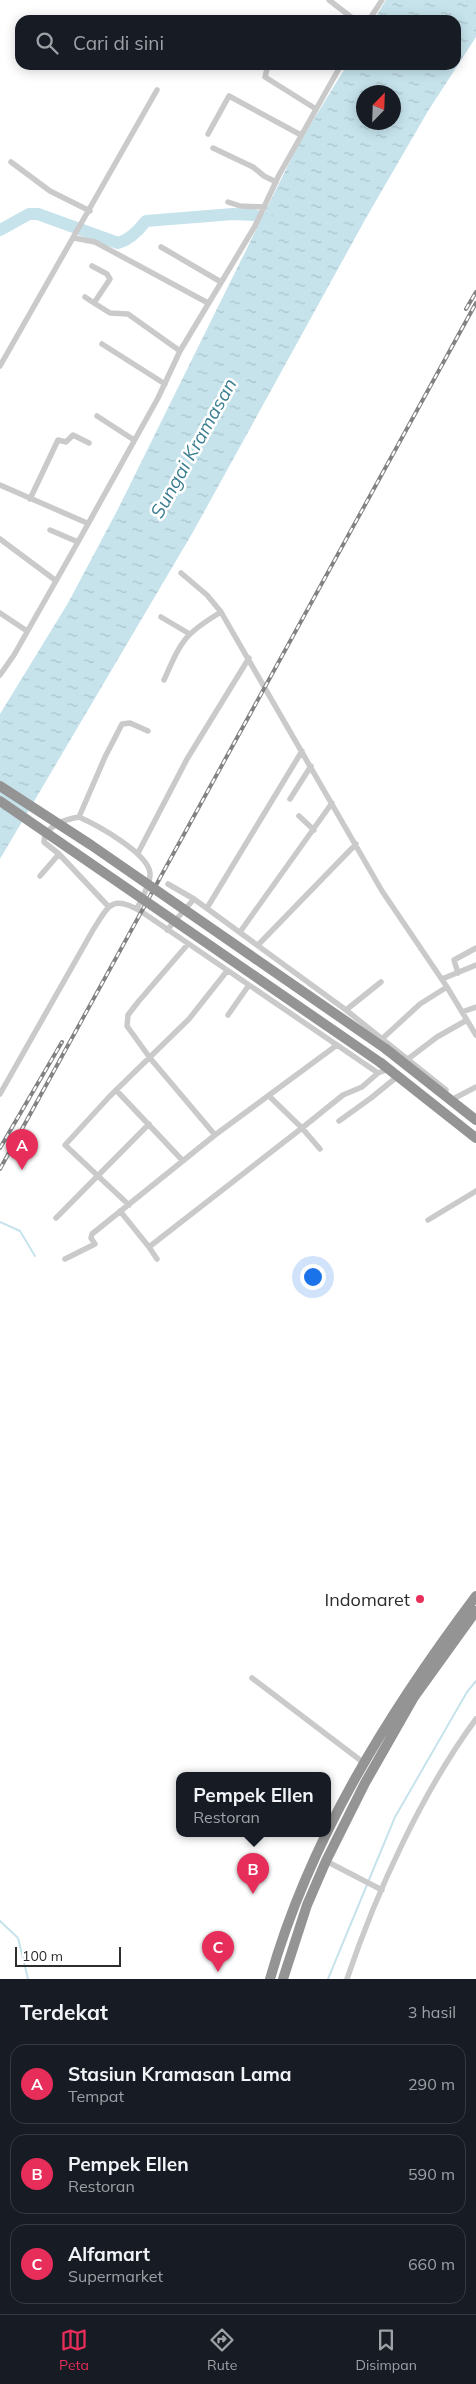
<!DOCTYPE html>
<html lang="id">
<style>
body{margin:0;font-family:Mulish,sans-serif;background:#20242c;color:#f1f3f6}
.compass{position:absolute;left:356px;top:85px;width:45px;height:45px;border-radius:50%;background:#171b24;box-shadow:0 2px 12px #0003;rotate:23deg}
.scale{position:absolute;left:15px;bottom:12px;width:106px;box-sizing:border-box;padding-left:5px;border:2px solid #2d2d2d;border-top:0;font-size:14px;line-height:18px;white-space:nowrap;color:#2d2d2d;-webkit-text-stroke:4px #fff;paint-order:stroke}
.you{position:absolute;left:312px;top:1276px;width:18px;height:18px;margin:-12px;border:4px solid #fff;border-radius:50%;background:#1a73e8;box-shadow:0 0 0 8px #1a73e833}
.badge{display:grid;place-items:center;width:32px;height:32px;border-radius:50%;background:#e72d5a;color:#fff;font-size:16px;font-weight:700}
.pin{position:absolute;translate:-50% -41px;filter:drop-shadow(0 1px 2px #0008)}
.pin::after{content:'';position:absolute;top:26px;width:18px;height:15px;background:inherit;clip-path:polygon(0 0,100% 0,50% 100%)}
.popup{position:absolute;left:176px;top:1772px;width:155px;height:65px;box-sizing:border-box;display:grid;place-content:center;border-radius:10px;background:#171b24;filter:drop-shadow(0 1px 4px #0005);font-size:16px;white-space:nowrap;color:#9ea1a6}
.popup b{font-size:19px;color:#f1f3f6}
.popup::after{content:'';position:absolute;left:50%;top:100%;margin-left:-10px;border:10px solid transparent;border-top-color:#171b24}
.list{margin:0;padding:0;list-style:none}
h2{display:flex;justify-content:space-between;align-items:center;height:65px;margin:0;padding:0 20px;font-size:21px}
h2 small{font-size:16px;font-weight:400;color:#9ea1a6}
.list li{display:grid;grid-template-columns:32px 1fr auto;gap:15px;align-items:center;box-sizing:border-box;height:80px;margin:0 10px 10px;padding:0 10px;border:1px solid #363941;border-radius:15px}
.list b{display:block;font-size:19px;white-space:nowrap}
.list p{margin:0;font-size:16px;white-space:nowrap;color:#9ea1a6}
.list em{font-size:16px;font-style:normal;color:#9ea1a6}
.icon{flex:none;width:28px;height:28px;fill:none;stroke:currentColor;stroke-width:2;stroke-linecap:round;stroke-linejoin:round}
.map{position:relative;flex:none;width:476px;height:1979px;overflow:hidden}
.search{position:absolute;background:#171b24;box-shadow:0 2px 12px #0003;left:15px;right:15px;top:15px;height:55px;display:flex;align-items:center;gap:12px;box-sizing:border-box;padding:0 18px;border-radius:15px;color:#9ea1a6;font-size:19px}
.sheet{height:335px;background:#171b24}
nav{display:flex;justify-content:space-around;align-items:center;box-sizing:border-box;height:70px;border-top:1px solid #363941;background:#171b24;font-size:14px;color:#9ea1a6}
nav a{display:grid;justify-items:center;gap:2px}
nav .on{color:#e72d5a}
.map>svg:first-child{display:block}
.water{fill:url(#water-ripples);fill-rule:evenodd}
.lines{fill:none;stroke-linecap:round;stroke-linejoin:round}
.stream{stroke:#c6e3ec;stroke-width:2}
.river{stroke:#c6e3ec;stroke-width:12}
.street{stroke:#cacaca;stroke-width:5.5}
.highway{stroke:#949494;stroke-width:10}
.rail-casing{stroke:#828282;stroke-width:4}
.rail{stroke:#fff;stroke-width:2;stroke-dasharray:5.5;stroke-linecap:butt}
.highway-bridge{stroke:#949494;stroke-width:10}
.poi-dot{fill:#e72d5a;stroke:#fff;stroke-width:2}
.labels{text-anchor:middle;dominant-baseline:central;stroke-width:5;stroke-linejoin:round;paint-order:stroke}
.poi-label{font-size:18px;fill:#2d2d2d;stroke:#fff;text-anchor:end}
.water-label{font-size:19px;font-style:italic;fill:#3b7e90;stroke:#fff}
</style>
<div class="map">
<svg width="476" height="1979" viewBox="0 0 476 1979">
<defs>
<pattern id="water-ripples" width="26" height="14" patternUnits="userSpaceOnUse" patternTransform="scale(1.25)"><rect width="26" height="14" fill="#c6e3ec"/><path d="M2 4q2-2 4 0t4 0M15 11q2-2 4 0t4 0" fill="none" stroke="#aac3cb"/></pattern>
</defs>
<rect width="100%" height="100%" fill="#fff"/>
<!-- water -->
<path class="water" d="M 386,0 L 476,0 L 476,37 L 428,111 L 366,218 L 193,532 L 0,859 L 0,714 L 68,603 L 118,509 L 298,145 L 347,65 L 456,65 L 456,20 L 374,20 ZM 364,92 L 394,92 L 394,122 L 364,122 Z"/>
<g class="lines">
<!-- stream -->
<path class="stream" d="M 0,1222 L 20,1231 L 35,1256
M 0,1921 L 18,1938 L 28,1979
M 328,1979 L 395,1817 L 467,1692 L 476,1681"/>
<!-- river -->
<path class="river" d="M 0,230 L 29,214 L 38,214 L 118,243 C 129,240 139,230 146,221 L 233,214 L 254,215 L 272,222"/>
<!-- street -->
<path class="street" d="M 329,0 L 355,20
M 369,20 L 382,0
M 267,69 L 265,77 L 316,109
M 208,134 L 229,96 L 301,135
M 213,148 L 253,167 L 264,176 L 276,182
M 11,162 L 50,191 L 90,211
M 228,202 L 240,206 L 265,207
M 74,238 L 95,242 L 208,303
M 161,247 L 221,282
M 92,266 L 107,274 L 110,279 L 94,303 L 110,313 L 128,314 L 180,351
M 85,297 L 94,303
M 102,344 L 165,384
M 0,366 L 157,90
M 97,416 L 134,440
M 0,485 L 87,523
M 30,499 L 58,440 L 66,442 L 73,435 L 89,443
M 50,530 L 78,542
M 0,539 L 55,580
M 181,573 L 207,595 L 221,612 L 382,891 L 447,987 L 476,1035
M 0,613 L 27,631
M 161,617 L 188,633
M 0,675 L 14,655 L 78,542 L 158,398 L 180,351 L 255,226 L 279,175 L 341,65
M 164,680 C 182,640 183,635 221,612
M 290,799 L 311,766
M 299,816 L 314,830
M 79,817 C 66,819 44,826 44,842 L 59,854 L 108,906
M 138,853 L 187,759 L 249,658
M 40,876 L 59,854
M 168,884 L 194,899
M 207,908 L 302,751
M 137,909 C 141,899 151,884 150,873 C 148,853 97,825 79,817 L 105,757 L 122,724 L 130,723 L 148,731
M 167,930 L 194,899 L 346,1010 L 446,1090
M 240,932 L 332,803
M 188,944 L 138,1002 L 128,1015 L 127,1026 L 150,1058 L 215,1135
M 258,945 L 356,844
M 458,973 L 454,960 L 476,948
M 442,979 L 476,965
M 346,1010 L 381,982
M 462,1012 L 476,1007
M 228,1015 L 249,985
M 383,1038 L 420,1004 L 447,987
M 408,1059 L 437,1037 L 467,1020
M 116,1090 L 183,1161
M 0,1094 L 93,930 C 109,905 112,894 142,912 L 378,1073 L 389,1069
M 269,1096 L 302,1128 L 343,1095 L 362,1087 L 378,1073
M 455,1098 L 476,1087
M 339,1121 L 371,1098 L 398,1076
M 129,1205 L 65,1145 L 110,1096 L 189,1019 L 227,971
M 120,1211 L 149,1247
M 56,1218 L 149,1124
M 428,1220 L 476,1191
M 65,1259 L 95,1244 L 91,1238 L 92,1234 L 215,1135 L 337,1045
M 157,1259 L 149,1247 L 302,1128 L 320,1149
M 252,1678 L 364,1763
M 326,1861 L 382,1890
M 347,1979 C 376,1893 422,1792 476,1719"/>
<!-- highway -->
<path class="highway" d="M 386,1049 L 476,1120
M 381,1063 L 476,1138
M 270,1979 C 310,1838 389,1712 476,1596
M 283,1979 L 307,1905 L 326,1861 L 365,1783 L 414,1697 L 476,1611"/>
<!-- rail casing -->
<g class="rail-casing">
<path id="rail" d="M 466,309 L 476,292
M 0,1148 L 62,1042
M 0,1169 L 476,303"/>
</g>
<!-- rail -->
<use href="#rail" class="rail"/>
<!-- highway-bridge -->
<path class="highway-bridge" d="M 0,786 L 91,845 L 386,1049
M 0,801 L 381,1063"/>
</g>
<!-- markers -->
<circle class="poi-dot" cx="420" cy="1599" r="5"/>
<g class="labels">
<!-- poi labels -->
<g class="poi-label">
<text x="410" y="1599">Indomaret</text>
</g>
<!-- water labels -->
<g class="water-label">
<text transform="translate(193 448) rotate(-61)">Sungai Kramasan</text>
</g>
</g>
</svg>
<svg class="compass" viewBox="-18 -18 36 36"><path d="M0-13l5 13h-10z" fill="#e53935"/><path d="M0 13l5-13h-10z" fill="#9ea1a6"/></svg>
<div class="scale">100 m</div>
<div class="you"></div>
<div class="pin badge" style="left:22px;top:1170px">A</div>
<div class="pin badge" style="left:253px;top:1894px">B</div>
<div class="popup"><b>Pempek Ellen</b>Restoran</div>
<div class="pin badge" style="left:218px;top:1972px">C</div>
<div class="search"><svg class="icon" aria-label="search" viewBox="0 0 24 24"><circle cx="10" cy="10" r="6"/><path d="M15 15l6 6"/></svg>Cari di sini</div>
</div>
<section class="sheet">
<h2>Terdekat<small>3 hasil</small></h2>
<ul class="list">
<li><span class="badge">A</span><div><b>Stasiun Kramasan Lama</b><p>Tempat</p></div><em>290 m</em></li>
<li><span class="badge">B</span><div><b>Pempek Ellen</b><p>Restoran</p></div><em>590 m</em></li>
<li><span class="badge">C</span><div><b>Alfamart</b><p>Supermarket</p></div><em>660 m</em></li>
</ul>
</section>
<nav>
<a class="on"><svg class="icon" aria-label="map" viewBox="0 0 24 24"><path d="M3 6l6-2 6 2 6-2v14l-6 2-6-2-6 2zM9 4v14M15 6v14"/></svg>Peta</a>
<a><svg class="icon" aria-label="directions" viewBox="0 0 24 24"><path d="M12 3l9 9-9 9-9-9zM9 14v-3h6M13 9l2 2-2 2"/></svg>Rute</a>
<a><svg class="icon" aria-label="saved" viewBox="0 0 24 24"><path d="M7 4h10v16l-5-4-5 4z"/></svg>Disimpan</a>
</nav>
